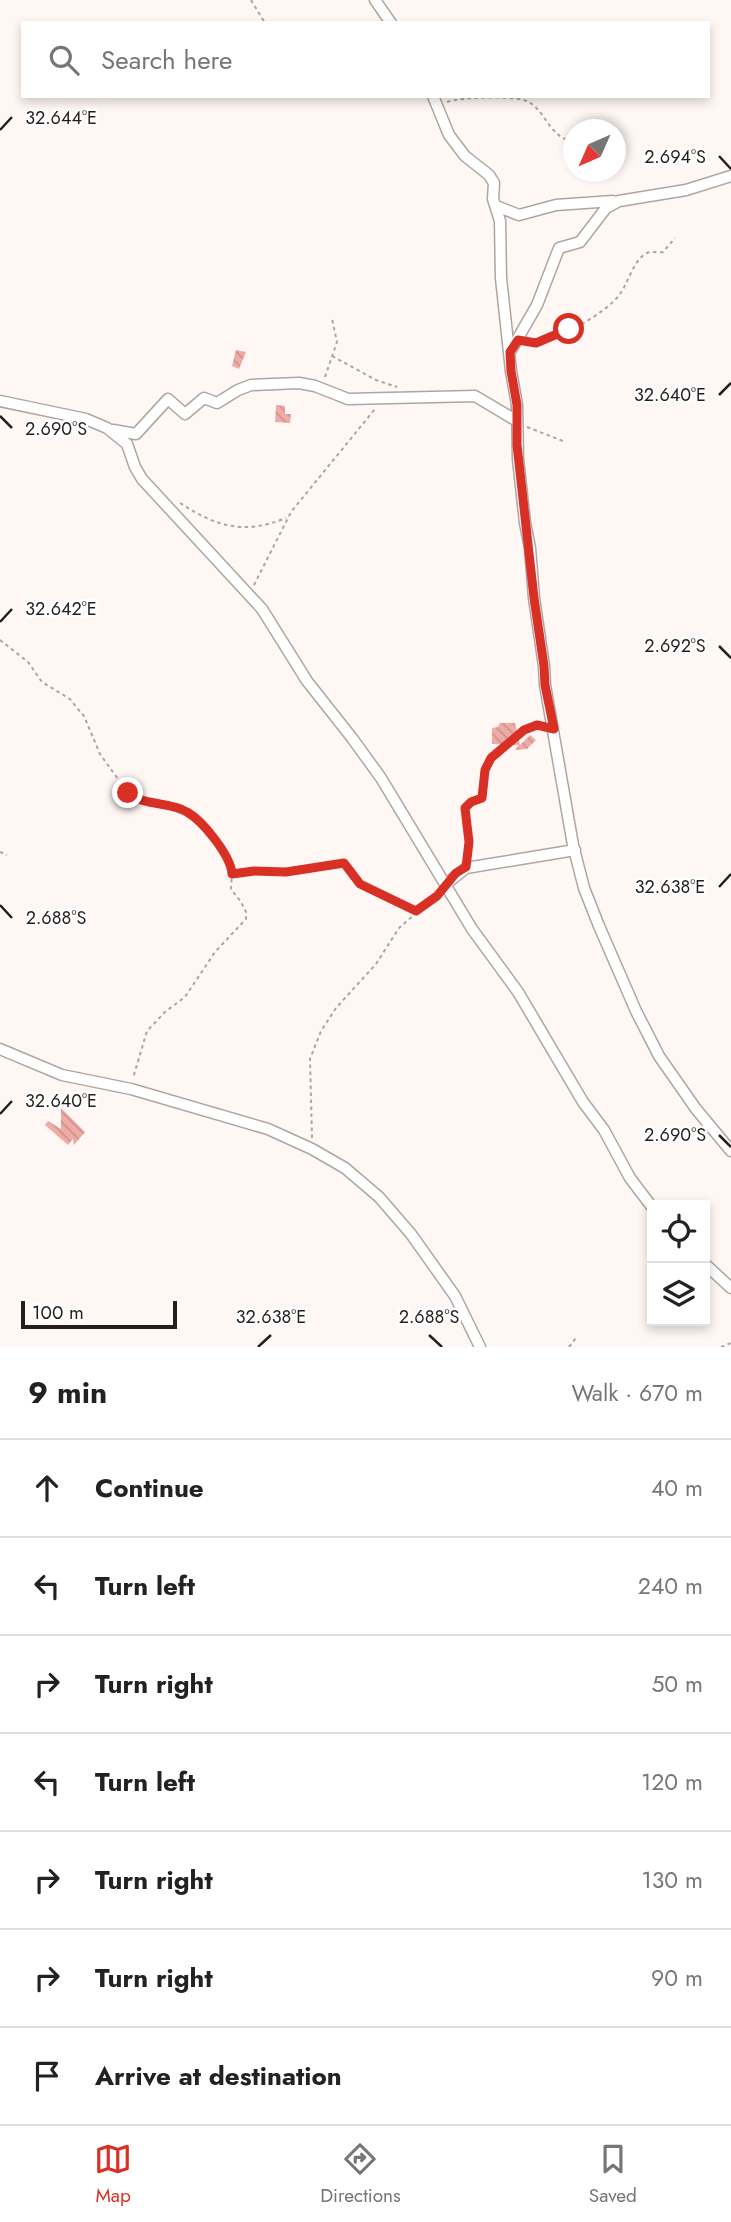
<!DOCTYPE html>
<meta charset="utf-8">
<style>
body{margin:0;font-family:Jost,sans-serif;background:#f2f2f2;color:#222}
.controls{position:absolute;right:21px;bottom:21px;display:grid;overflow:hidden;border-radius:0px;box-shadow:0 4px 10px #0003}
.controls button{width:63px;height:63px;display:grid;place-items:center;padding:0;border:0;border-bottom:2px solid #e0e0e0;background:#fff;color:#222;font:35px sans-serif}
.compass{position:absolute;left:563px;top:119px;width:63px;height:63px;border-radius:50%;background:#fff;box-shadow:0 4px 10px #0003;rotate:225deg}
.scale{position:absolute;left:21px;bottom:18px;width:156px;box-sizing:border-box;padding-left:7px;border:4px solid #221f1e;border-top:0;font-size:19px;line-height:24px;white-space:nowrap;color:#221f1e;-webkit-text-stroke:5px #fff;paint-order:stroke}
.stop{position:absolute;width:21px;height:21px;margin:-16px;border:5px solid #d93025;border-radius:50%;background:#fff}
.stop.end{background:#d93025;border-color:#fff;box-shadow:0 2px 7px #0008}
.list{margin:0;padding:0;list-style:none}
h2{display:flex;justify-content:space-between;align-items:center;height:91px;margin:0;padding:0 28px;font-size:30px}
h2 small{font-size:23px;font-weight:400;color:#767676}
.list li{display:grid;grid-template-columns:46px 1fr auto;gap:21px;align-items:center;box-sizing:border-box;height:98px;padding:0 28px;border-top:2px solid #e0e0e0}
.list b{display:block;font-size:26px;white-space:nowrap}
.list em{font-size:23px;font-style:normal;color:#767676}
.icon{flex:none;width:38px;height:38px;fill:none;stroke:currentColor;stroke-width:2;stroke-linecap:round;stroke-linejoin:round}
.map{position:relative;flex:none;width:731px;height:1347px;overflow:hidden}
.search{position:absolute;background:#fff;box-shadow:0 4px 10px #0003;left:21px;right:21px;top:21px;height:77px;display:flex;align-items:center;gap:18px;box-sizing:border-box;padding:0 24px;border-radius:0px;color:#767676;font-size:26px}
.sheet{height:777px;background:#fff}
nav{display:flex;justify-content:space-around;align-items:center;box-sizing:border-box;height:98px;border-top:2px solid #e0e0e0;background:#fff;font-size:19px;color:#767676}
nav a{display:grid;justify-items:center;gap:4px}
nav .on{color:#d93025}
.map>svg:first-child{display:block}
.building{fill:url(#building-back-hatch)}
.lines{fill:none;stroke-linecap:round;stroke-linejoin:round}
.minor-casing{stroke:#aea6a2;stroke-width:13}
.path{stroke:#aba5a3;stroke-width:2;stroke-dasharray:3.5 3.5;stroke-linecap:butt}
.minor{stroke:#fff;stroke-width:10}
.route{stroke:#d93025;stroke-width:9}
.ticks{fill:none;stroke:#221f1e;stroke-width:2.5}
.ticks-label{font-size:18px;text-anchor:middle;fill:#221f1e;stroke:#fff;stroke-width:5;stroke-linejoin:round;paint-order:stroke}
</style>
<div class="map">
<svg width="731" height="1347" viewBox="0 0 731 1347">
<defs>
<pattern id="building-back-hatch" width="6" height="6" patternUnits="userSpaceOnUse" patternTransform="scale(1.75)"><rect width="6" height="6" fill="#efaba6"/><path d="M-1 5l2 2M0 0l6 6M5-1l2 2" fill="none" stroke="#cd938e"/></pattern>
</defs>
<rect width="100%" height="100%" fill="#fef7f4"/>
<!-- building -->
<path class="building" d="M 236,350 L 246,352 L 239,369 L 232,366 Z
M 276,405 L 285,406 L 285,414 L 291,414 L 290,423 L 275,422 Z
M 500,723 L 515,723 L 520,745 L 530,735 L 536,740 L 527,749 L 515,750 L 519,745 L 492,744 L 492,728 L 498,727 Z
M 61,1108 L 85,1132 L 74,1145 L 73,1139 L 68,1145 L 45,1125 L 48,1121 L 61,1129 Z"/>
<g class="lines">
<!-- minor casing -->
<g class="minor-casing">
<path id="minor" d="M 375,0 L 391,23
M 433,96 L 449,135 L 465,156 L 489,175 L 494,183 L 493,199 L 500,221 L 501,278 L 511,371 L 517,405 L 518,459 L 525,523 L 530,548 L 534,598 L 544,666 L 545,685 L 573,845 L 584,888 L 599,926 L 636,1011 L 659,1056 L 696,1109 L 731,1151
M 496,206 L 519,215 L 556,205 L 613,201
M 510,352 L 537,305 L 559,248 L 580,242 L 606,208 L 619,201 L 686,190 L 731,176
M 0,401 L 86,419 L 107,428 L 127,444 L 135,467 L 142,479 L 262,609 L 307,681 L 352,738 L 381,778 L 472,929 L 518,992 L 583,1102 L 604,1130 L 630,1178 L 652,1207
M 113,430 L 136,434 L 168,399 L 185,414 L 204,398 L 217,403 L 238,390 L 251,385 L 299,383 L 315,386 L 348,399 L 475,396 L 517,421
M 446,884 L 466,868 L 575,850
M 0,1049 L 62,1075 L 131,1089 L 268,1129 L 312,1149 L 345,1168 L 379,1197 L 411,1234 L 455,1296 L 480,1347
M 705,1264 L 731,1288"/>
</g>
<!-- path -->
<path class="path" d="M 251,0 L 265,23
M 447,102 C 461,97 517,95 529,102 C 547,113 550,139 574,141
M 616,157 L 619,159
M 529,342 C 552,344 607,313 620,294 C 628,283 634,259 647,253 C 652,251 658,253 663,252 L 675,238
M 332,356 L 376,380 L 397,387
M 325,377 L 337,342 L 332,319
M 527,427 L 563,441
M 180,503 C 217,527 244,535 286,518
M 254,585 L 291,512 L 375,409
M 0,640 L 28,662 L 42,682 L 70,699 L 77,708 L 84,716 L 100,754 L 128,793 L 139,801 L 189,813 L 214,839 L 230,864 L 232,872 L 231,889 L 241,902 L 246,912 L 246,919 L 215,952 L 185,997 L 165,1012 L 147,1031 L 133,1078
M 0,852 L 7,855
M 468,856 L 465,809 L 471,802 L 482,798 L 485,770 L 489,760 L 524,729 L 541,725
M 233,874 L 254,871 L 286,872 L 344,863 L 360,884 L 416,911
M 312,1138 L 310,1059 L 321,1031 L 336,1008 L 376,964 L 399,928 L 439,893
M 569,1347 L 576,1338
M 721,1347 L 731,1343"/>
<!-- minor -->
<use href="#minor" class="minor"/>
</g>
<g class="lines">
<!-- route -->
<path class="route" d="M 128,793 C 146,807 169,801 187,812 C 203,821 231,856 232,874 L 254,871 L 286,872 L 344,863 L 360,884 L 416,911 L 437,896 L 456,873 L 466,867 L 469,842 L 465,808 L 471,802 L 482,798 L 485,770 L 491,758 L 524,730 L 537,725 L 554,729 L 545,685 L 544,666 L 534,598 L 517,445 L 517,405 L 511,371 L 510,352 L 518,340 L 536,343 L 569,329"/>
</g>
<!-- ticks -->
<path class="ticks" d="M 0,130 L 12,117M 719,156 L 731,169M 719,395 L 731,383M 0,416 L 12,428M 0,622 L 12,609M 719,646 L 731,658M 719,887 L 731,874M 0,905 L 12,918M 0,1114 L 12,1101M 719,1135 L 731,1147M 429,1335 L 442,1347M 258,1347 L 271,1335"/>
<g class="ticks-label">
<text x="61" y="124">32.644°E</text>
<text x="675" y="163">2.694°S</text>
<text x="670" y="401">32.640°E</text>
<text x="56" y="435">2.690°S</text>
<text x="61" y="615">32.642°E</text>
<text x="675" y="652">2.692°S</text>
<text x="670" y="893">32.638°E</text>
<text x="56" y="924">2.688°S</text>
<text x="61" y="1107">32.640°E</text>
<text x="675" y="1141">2.690°S</text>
<text x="271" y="1323">32.638°E</text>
<text x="429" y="1323">2.688°S</text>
</g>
</svg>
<div class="controls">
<button><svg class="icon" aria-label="locate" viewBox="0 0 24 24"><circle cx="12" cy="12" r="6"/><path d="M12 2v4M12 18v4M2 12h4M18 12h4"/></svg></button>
<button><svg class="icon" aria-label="layers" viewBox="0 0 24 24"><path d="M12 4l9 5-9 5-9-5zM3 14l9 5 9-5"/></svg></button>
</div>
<svg class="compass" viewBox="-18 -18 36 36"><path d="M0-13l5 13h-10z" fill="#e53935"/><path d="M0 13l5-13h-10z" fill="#767676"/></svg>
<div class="scale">100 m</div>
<div class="stop" style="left:569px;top:329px"></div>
<div class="stop end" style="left:128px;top:793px"></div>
<div class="search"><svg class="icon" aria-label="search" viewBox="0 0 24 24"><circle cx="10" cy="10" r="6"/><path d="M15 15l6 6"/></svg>Search here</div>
</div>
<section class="sheet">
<h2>9 min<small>Walk · 670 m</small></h2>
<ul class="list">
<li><svg class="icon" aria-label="ahead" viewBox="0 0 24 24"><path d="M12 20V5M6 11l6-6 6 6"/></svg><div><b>Continue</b></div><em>40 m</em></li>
<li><svg class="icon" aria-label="left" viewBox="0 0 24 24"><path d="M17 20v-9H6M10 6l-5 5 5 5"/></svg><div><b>Turn left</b></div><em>240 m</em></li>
<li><svg class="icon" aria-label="right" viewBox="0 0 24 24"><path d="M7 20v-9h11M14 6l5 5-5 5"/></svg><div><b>Turn right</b></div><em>50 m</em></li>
<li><svg class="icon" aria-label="left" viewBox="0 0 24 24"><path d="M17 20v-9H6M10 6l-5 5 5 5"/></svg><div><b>Turn left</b></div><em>120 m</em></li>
<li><svg class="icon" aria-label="right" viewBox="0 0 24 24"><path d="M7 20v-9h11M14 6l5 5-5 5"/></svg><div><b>Turn right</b></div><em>130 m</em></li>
<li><svg class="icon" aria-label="right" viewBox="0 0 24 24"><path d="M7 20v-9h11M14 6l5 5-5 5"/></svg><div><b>Turn right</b></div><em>90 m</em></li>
<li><svg class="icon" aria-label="arrive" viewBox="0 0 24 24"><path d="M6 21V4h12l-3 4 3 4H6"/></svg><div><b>Arrive at destination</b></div></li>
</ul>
</section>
<nav>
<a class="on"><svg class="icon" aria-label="map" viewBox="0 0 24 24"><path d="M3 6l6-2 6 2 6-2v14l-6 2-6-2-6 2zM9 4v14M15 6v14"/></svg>Map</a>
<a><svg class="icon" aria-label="directions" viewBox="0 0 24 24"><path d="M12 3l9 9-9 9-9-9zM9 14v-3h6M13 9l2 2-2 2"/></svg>Directions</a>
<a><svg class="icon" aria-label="saved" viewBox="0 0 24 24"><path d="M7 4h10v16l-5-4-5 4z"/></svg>Saved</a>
</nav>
